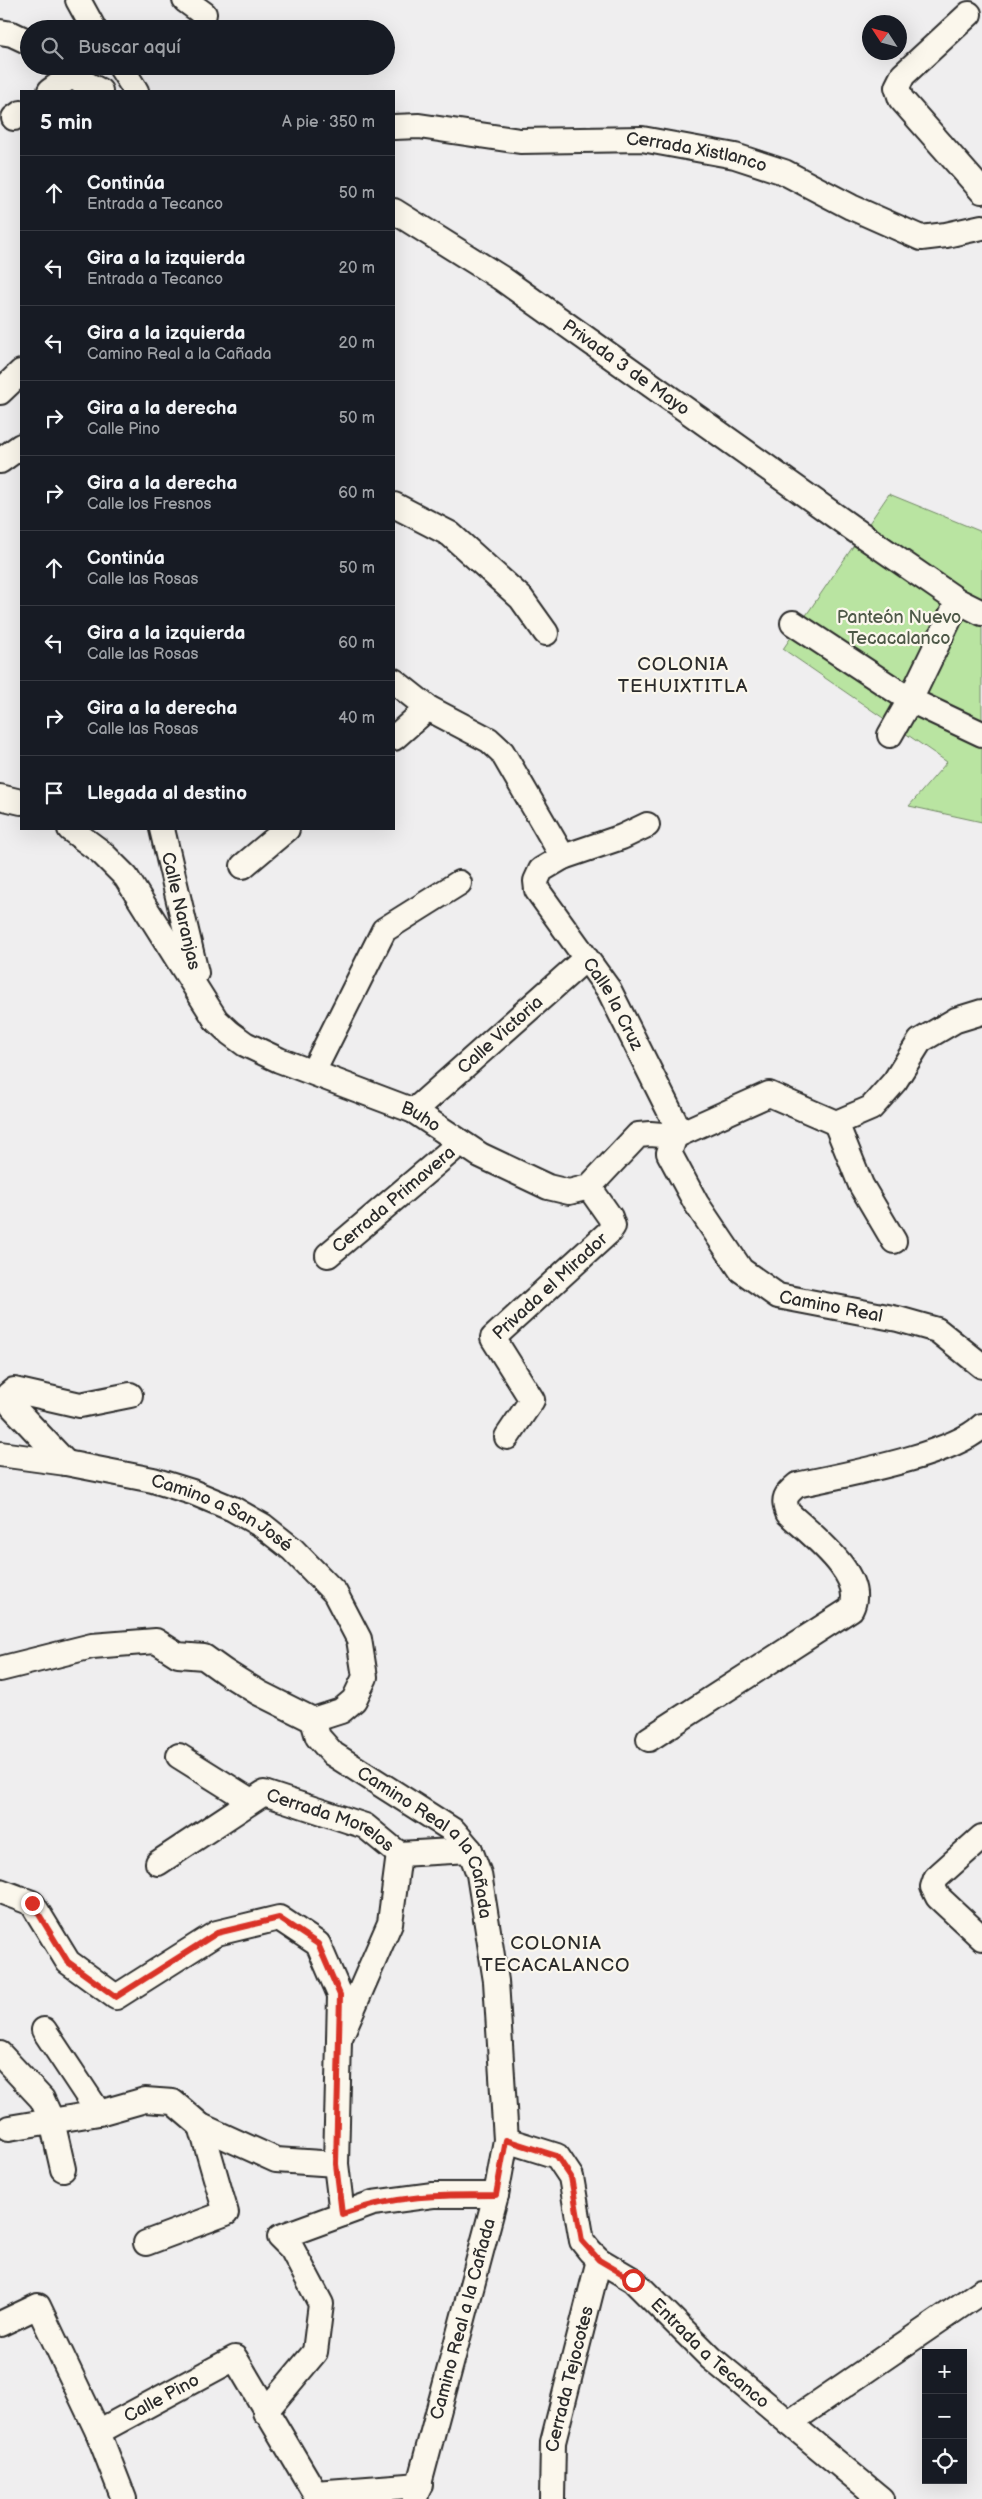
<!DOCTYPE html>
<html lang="es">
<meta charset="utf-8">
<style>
body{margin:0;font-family:"Balsamiq Sans",sans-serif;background:#20242c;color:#f1f3f6}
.controls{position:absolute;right:15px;bottom:15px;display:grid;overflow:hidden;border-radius:0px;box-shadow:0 5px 20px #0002}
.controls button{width:45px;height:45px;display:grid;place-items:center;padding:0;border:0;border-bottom:1px solid #363941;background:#171b24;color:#f1f3f6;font:25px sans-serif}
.compass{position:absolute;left:862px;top:15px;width:45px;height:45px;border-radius:50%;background:#171b24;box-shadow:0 5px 20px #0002;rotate:306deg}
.stop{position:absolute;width:15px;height:15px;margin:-11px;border:4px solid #d93025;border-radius:50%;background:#fff}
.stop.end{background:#d93025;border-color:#fff;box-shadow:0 1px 5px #0008}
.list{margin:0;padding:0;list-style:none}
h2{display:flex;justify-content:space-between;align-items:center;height:65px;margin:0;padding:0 20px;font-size:21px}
h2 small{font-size:16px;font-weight:400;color:#9ea1a6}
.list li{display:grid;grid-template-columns:32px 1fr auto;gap:15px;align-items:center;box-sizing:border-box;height:75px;padding:0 20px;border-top:1px solid #363941}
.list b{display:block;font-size:19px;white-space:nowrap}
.list p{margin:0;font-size:16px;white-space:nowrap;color:#9ea1a6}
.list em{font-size:16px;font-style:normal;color:#9ea1a6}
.icon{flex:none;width:28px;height:28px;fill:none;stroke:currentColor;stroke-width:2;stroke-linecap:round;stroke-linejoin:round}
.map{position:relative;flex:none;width:982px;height:2499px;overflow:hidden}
.search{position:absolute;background:#171b24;box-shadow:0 5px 20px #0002;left:20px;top:20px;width:375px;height:55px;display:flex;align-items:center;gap:12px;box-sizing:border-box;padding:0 18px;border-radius:28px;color:#9ea1a6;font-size:19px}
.panel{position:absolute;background:#171b24;box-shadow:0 5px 20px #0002;left:20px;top:90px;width:375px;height:740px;border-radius:0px}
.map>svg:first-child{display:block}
.green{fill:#b9e4a1;stroke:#728866}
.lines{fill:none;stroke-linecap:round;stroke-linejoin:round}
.minor-casing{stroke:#2b2b2b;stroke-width:28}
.minor{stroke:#fbf7ec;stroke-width:24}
.route{stroke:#d93025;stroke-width:6}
.labels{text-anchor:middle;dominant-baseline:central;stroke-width:4.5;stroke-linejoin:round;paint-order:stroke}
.street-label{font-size:18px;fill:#2b2b2b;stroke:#fbf7ec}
.park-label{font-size:18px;fill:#4e5948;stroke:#fbf7ec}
.neighbourhood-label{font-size:19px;letter-spacing:1px;fill:#2b2b2b;stroke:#fbf7ec}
</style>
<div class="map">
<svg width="982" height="2499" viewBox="0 0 982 2499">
<rect width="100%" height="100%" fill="#efeeef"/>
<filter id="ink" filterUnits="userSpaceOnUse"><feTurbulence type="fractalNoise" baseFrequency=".02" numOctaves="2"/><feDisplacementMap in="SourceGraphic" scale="10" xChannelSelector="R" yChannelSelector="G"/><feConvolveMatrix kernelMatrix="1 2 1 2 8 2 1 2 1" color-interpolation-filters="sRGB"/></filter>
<g filter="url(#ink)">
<!-- green -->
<path class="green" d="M 889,494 L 982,532 L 982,822 L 909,806 L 947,762 L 783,649 Z"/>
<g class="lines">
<!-- minor casing -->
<g class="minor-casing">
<g id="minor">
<path d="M 78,0 L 94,29"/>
<path d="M 185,0 L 204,14"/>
<path d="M 969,14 L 903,75 L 897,87 L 901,99 L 982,191"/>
<path d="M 0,32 L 12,34 L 29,42"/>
<path d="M 61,66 L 71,76 L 100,91"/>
<path d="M 120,66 L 136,91"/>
<path d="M 50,91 L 71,76"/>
<path d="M 14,118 L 21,113"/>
<path id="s1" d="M 394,127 L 419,126 L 520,141 L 642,139 L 735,156 L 784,172 L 851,207 L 921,238 L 946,235 L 982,227"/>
<path id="s2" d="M 394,211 L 501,278 L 855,530 L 958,601 L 982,613"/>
<path d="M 0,392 L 21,372"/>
<path d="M 0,461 L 21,446"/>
<path d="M 394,505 L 450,534 L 521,598 L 546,633"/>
<path d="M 793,623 L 910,700 L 982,734"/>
<path d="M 394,681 L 428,708 L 489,740 L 502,752 L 563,857"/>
<path d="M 890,735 L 910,700 L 958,601"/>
<path d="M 394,738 L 428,708"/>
<path d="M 0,797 L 21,802"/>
<path id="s3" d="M 647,825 L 622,837 L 563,857 L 541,870 L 536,881 L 537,890 L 609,990 L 674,1120 L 675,1136 L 669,1153 L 696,1203 L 741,1270 L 778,1296 L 898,1319 L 937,1330 L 982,1366"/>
<path id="s4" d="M 70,829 L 101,852 L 126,877 L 216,1020 L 230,1033 L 245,1044 L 279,1060 L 414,1111 L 480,1155 L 548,1187 L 569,1192 L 589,1187 L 638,1135 L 650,1134 L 675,1136 L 769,1094 L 836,1123"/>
<path id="s5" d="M 162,829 L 196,973"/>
<path d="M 243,866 L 287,829"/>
<path d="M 313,1072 L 384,930 L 459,883"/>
<path id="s6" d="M 414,1111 L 585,959"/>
<path d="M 836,1123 L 871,1108 L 895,1081 L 920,1041 L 956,1020 L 982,1012"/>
<path d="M 836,1123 L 861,1185 L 894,1241"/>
<path id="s7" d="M 328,1255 L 460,1143"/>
<path id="s8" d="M 507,1437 L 532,1400 L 493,1338 L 609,1232 L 613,1226 L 610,1217 L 589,1187"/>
<path id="s9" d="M 0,1454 L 66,1463 L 153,1480 L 192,1492 L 233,1509 L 263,1526 L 292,1549 L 335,1593 L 359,1639 L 365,1677 L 354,1700 L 341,1711 L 313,1720 L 318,1737 L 333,1754 L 454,1831 L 470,1850 L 479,1874 L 496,1981 L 506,2140 L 496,2195 L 415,2499"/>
<path d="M 66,1463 L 12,1406 L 8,1395 L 14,1390 L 80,1405 L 130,1395"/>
<path d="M 0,1669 L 92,1646 L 156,1641 L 178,1655 L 204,1657 L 225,1672 L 259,1693 L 313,1720"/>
<path d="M 649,1739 L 851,1609 C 868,1576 810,1534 788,1513 C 782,1499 786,1494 797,1485 C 842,1475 951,1456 982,1426"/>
<path d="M 179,1756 L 251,1801"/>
<path d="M 982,1837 L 936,1878 L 933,1887 L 938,1897 L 982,1938"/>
<path d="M 399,1854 L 470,1850"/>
<path id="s10" d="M 158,1863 L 264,1793 L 365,1826 L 399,1854"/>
<path d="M 0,1891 L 32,1903 L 68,1962 L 116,1997 L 217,1933 L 279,1918 L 318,1944 L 340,1995 L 339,2040"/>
<path d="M 44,2030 L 99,2113"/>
<path d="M 0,2054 L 42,2099 L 52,2121 L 63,2169"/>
<path d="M 9,2128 L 99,2113 L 145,2100 L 173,2102 L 201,2126 L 276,2160 L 336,2164"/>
<path id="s11" d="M 506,2140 L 557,2156 L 571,2177 L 582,2241 L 590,2251 L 599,2260 L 633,2280 L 711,2358 L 881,2499"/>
<path d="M 342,2214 L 336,2164 L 339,2040 L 390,1923 L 399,1854"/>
<path d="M 146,2243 L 226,2213 L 201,2126"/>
<path d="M 0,2324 L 38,2306 L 98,2432 L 124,2499"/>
<path d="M 265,2412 L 315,2352 L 321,2304 L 292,2249 L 280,2237 L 373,2203 L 433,2195 L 496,2195"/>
<path d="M 789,2423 L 982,2291"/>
<path id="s12" d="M 98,2432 L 235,2358 L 315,2493 L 420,2485"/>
<path id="s13" d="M 552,2499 L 553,2442 L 599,2260"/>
</g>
</g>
<!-- minor -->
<use href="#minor" class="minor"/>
</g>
</g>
<g class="lines" filter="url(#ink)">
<!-- route -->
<path class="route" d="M 32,1903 L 68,1962 L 116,1997 L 217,1933 L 279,1918 L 318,1944 L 340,1995 L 336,2164 L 342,2214 C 395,2195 440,2195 496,2195 L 506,2140 L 557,2156 L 571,2177 L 582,2241 L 599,2260 L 633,2280"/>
</g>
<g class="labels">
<!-- street labels -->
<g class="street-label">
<text stroke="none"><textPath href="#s1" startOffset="305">Cerrada Xistlanco</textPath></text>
<text stroke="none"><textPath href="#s2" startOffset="280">Privada 3 de Mayo</textPath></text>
<text stroke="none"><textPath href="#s5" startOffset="84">Calle Naranjas</textPath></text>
<text stroke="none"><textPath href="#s3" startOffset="274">Calle la Cruz</textPath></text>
<text stroke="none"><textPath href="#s6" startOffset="115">Calle Victoria</textPath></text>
<text stroke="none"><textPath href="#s4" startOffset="471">Buho</textPath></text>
<text stroke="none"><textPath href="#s7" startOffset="86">Cerrada Primavera</textPath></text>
<text stroke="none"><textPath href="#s8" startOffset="195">Privada el Mirador</textPath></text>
<text stroke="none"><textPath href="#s3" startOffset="676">Camino Real</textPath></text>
<text stroke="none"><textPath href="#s9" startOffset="232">Camino a San José</textPath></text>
<text stroke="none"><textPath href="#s10" startOffset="199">Cerrada Morelos</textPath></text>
<text stroke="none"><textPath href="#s9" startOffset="711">Camino Real a la Cañada</textPath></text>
<text transform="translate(463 2319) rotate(-75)">Camino Real a la Cañada</text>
<text stroke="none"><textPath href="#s11" startOffset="315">Entrada a Tecanco</textPath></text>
<text stroke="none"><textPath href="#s13" startOffset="122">Cerrada Tejocotes</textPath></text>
<text stroke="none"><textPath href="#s12" startOffset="72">Calle Pino</textPath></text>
</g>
<!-- park labels -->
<g class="park-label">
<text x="899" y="617">Panteón Nuevo<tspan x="899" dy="21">Tecacalanco</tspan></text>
</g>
<!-- neighbourhood labels -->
<g class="neighbourhood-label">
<text x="683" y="664">COLONIA<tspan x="683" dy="22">TEHUIXTITLA</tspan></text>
<text x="556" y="1943">COLONIA<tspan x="556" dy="22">TECACALANCO</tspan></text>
</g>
</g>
</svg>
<div class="controls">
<button>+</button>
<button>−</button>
<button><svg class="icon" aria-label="locate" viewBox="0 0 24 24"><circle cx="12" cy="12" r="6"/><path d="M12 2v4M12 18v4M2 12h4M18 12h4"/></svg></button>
</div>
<svg class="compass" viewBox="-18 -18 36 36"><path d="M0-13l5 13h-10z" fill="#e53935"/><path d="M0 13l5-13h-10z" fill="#9ea1a6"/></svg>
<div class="stop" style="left:633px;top:2280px"></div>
<div class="stop end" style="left:32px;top:1903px"></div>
<div class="search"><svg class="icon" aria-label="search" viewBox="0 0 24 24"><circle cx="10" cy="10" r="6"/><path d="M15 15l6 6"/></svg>Buscar aquí</div>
<section class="panel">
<h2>5 min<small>A pie · 350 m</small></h2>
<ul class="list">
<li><svg class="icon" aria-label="ahead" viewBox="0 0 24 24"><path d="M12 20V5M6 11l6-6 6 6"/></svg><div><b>Continúa</b><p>Entrada a Tecanco</p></div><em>50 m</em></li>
<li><svg class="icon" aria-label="left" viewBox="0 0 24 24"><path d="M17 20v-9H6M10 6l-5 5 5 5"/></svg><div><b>Gira a la izquierda</b><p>Entrada a Tecanco</p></div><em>20 m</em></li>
<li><svg class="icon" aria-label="left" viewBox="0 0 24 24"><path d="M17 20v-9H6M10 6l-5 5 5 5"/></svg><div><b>Gira a la izquierda</b><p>Camino Real a la Cañada</p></div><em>20 m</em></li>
<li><svg class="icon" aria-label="right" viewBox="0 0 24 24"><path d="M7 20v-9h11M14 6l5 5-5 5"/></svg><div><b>Gira a la derecha</b><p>Calle Pino</p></div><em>50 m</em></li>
<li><svg class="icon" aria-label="right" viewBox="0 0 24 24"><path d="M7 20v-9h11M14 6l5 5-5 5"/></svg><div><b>Gira a la derecha</b><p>Calle los Fresnos</p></div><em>60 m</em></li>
<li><svg class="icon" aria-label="ahead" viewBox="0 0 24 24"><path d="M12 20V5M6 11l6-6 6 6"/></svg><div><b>Continúa</b><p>Calle las Rosas</p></div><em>50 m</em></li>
<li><svg class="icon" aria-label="left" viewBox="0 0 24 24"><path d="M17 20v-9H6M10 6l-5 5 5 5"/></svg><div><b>Gira a la izquierda</b><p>Calle las Rosas</p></div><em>60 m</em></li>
<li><svg class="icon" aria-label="right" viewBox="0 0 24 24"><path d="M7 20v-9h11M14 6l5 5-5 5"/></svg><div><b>Gira a la derecha</b><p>Calle las Rosas</p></div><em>40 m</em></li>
<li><svg class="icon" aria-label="arrive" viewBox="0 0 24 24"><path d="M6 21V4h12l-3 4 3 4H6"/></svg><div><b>Llegada al destino</b></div></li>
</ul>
</section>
</div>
